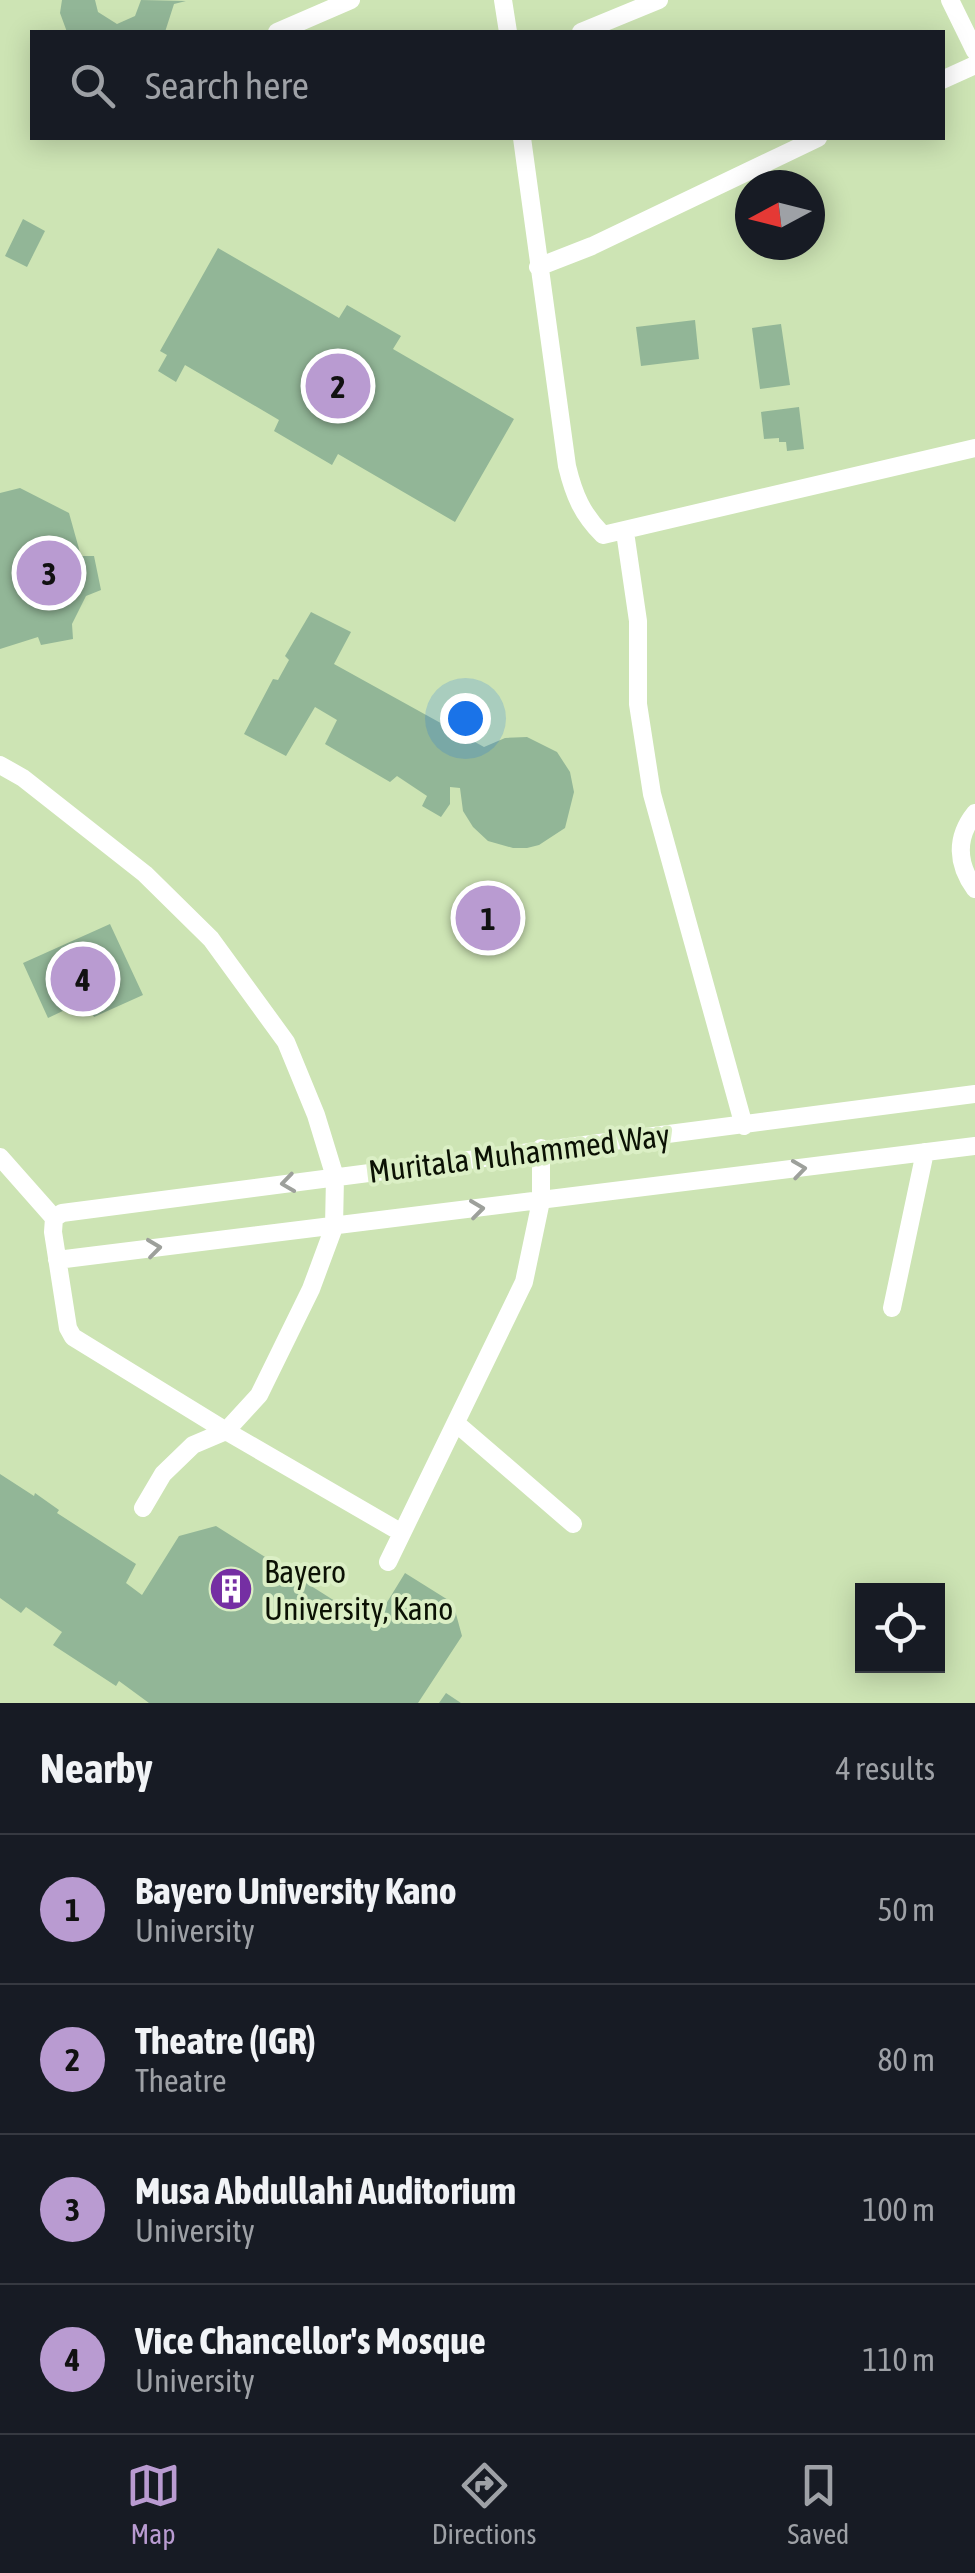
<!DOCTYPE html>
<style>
body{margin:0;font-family:"Asap Condensed",sans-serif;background:#20242c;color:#f1f3f6}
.controls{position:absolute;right:30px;bottom:30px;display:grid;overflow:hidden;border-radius:0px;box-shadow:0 5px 25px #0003}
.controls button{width:90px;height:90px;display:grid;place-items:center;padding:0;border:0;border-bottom:2px solid #363941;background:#171b24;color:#f1f3f6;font:50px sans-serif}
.compass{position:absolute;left:735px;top:170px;width:90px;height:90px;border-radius:50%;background:#171b24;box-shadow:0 5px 25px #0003;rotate:263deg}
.you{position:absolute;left:465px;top:718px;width:35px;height:35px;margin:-25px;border:8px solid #fff;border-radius:50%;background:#1a73e8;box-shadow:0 0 0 15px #1a73e833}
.badge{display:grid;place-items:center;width:65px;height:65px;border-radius:50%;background:#b99bd1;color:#111;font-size:32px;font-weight:700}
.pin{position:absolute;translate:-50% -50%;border:5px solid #fff;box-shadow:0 2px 10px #0006}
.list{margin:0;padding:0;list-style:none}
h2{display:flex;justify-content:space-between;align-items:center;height:130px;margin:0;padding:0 40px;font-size:42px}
h2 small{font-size:32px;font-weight:400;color:#9ea1a6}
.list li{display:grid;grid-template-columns:65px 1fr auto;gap:30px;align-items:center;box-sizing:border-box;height:150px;padding:0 40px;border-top:2px solid #363941}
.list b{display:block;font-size:38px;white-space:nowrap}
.list p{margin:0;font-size:32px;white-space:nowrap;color:#9ea1a6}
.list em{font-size:32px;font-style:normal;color:#9ea1a6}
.icon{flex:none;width:55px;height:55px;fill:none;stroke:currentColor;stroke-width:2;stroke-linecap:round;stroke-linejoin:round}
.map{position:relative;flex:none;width:975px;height:1703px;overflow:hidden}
.search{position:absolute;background:#171b24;box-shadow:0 5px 25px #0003;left:30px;right:30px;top:30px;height:110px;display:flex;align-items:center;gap:25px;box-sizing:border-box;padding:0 35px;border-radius:0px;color:#9ea1a6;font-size:38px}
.sheet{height:730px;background:#171b24}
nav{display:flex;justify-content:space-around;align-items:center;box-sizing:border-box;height:140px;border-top:2px solid #363941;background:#171b24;font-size:28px;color:#9ea1a6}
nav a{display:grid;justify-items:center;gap:5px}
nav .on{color:#b99bd1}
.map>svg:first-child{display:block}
.built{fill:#cde4b4;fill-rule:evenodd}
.building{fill:#92b697;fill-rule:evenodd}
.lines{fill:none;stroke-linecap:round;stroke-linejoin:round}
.lane{stroke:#fff;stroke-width:18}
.oneway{stroke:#9da09b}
.labels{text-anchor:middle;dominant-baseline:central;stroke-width:8;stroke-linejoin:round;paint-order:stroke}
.street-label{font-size:32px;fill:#0b1104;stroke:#dbefc5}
.poi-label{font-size:32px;fill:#0b1104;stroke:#dbefc5;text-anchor:start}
</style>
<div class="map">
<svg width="975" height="1703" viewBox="0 0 975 1703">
<rect width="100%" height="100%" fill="#dbefc5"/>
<!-- built -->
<path class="built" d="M 0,0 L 975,0 L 975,1703 L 0,1703 ZM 32,32 L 942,32 L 942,138 L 32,138 ZM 750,185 L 810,185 L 810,245 L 750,245 ZM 862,1590 L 938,1590 L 938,1666 L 862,1666 Z"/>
<!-- building -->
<path class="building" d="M 62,0 L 95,0 L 98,12 L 117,24 L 135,16 L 141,0 L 186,1 L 174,4 L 165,32 L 67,32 L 60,13 Z
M 23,219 L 45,231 L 27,267 L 5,256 Z
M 218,248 L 339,318 L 347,305 L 401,336 L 393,349 L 514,419 L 455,522 L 338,454 L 332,465 L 274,431 L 279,420 L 185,365 L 176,382 L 158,371 L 167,355 L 160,351 ZM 345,350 L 365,363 L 353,384 L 332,372 ZM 321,387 L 343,400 L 332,420 L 310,408 Z
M 695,320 L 699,359 L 641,366 L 636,327 Z
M 781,324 L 790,385 L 760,389 L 752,328 Z
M 799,407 L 804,449 L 787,451 L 786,442 L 779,442 L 779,438 L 764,439 L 761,412 Z
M 20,488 L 69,513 L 81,556 L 94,556 L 101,590 L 86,596 L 72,624 L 73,639 L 41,645 L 38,637 L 0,649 L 0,493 Z
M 311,612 L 351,632 L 334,664 L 484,747 L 505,738 L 527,737 L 557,752 L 570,772 L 574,792 L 565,828 L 539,845 L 527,848 L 513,848 L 488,841 L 473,827 L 463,811 L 460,788 L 450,787 L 450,804 L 441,817 L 422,806 L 427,796 L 397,776 L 390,782 L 325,744 L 337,720 L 315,707 L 286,756 L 244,734 L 273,679 L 278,680 L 289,660 L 285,656 Z
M 110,924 L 143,995 L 94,1017 L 86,1000 L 48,1018 L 23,963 Z
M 0,1474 L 34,1496 L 35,1493 L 59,1510 L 57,1513 L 136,1564 L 126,1583 L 142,1595 L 179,1536 L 216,1526 L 373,1625 L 405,1573 L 453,1603 L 462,1636 L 418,1703 L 149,1703 L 119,1681 L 116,1686 L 53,1645 L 62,1632 L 26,1607 L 21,1613 L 0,1598 Z
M 446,1693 L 461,1703 L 439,1703 Z"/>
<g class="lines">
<!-- lane -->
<path class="lane" d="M 503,0 L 508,32
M 950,0 L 975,51
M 277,32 L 351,0
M 581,32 L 659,0
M 942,80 L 975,65
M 522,138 L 567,466 C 574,495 582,514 603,535 L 975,448
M 538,267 L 592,246 L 818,138
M 625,532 L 638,621 L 638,704 L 652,794 L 744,1126
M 0,765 L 23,778 L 145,874 L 211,939 L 286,1042 L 316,1115 L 335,1177 L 334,1227 L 311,1289 L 259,1395 L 226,1431 L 193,1445 L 163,1474 L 143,1508
M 975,813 C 955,838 957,864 975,889
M 0,1157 L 54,1218
M 57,1260 L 975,1146
M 892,1308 L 925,1152
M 457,1424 L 573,1524
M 402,1533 L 226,1431 L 73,1337 L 68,1328 L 53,1232 L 54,1218 L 62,1213 L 975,1094
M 388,1562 L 524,1282 L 541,1201 L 541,1148"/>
</g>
<!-- one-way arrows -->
<defs><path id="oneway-chevron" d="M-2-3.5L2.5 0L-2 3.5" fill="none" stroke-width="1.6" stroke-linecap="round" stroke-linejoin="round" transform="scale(2.5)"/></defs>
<g class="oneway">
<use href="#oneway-chevron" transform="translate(799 1169) rotate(-8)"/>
<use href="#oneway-chevron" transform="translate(288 1183) rotate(172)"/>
<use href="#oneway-chevron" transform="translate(477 1209) rotate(-7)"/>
<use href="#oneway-chevron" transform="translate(154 1248) rotate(-7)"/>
</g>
<!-- icons -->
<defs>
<g id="building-disc" transform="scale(2.25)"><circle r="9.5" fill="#752fa3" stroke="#dbefc5"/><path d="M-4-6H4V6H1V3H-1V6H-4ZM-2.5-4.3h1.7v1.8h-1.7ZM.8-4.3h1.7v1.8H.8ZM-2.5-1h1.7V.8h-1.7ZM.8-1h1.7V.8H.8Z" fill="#fff"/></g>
</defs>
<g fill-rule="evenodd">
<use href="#building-disc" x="231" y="1589"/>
</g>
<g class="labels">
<!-- street labels -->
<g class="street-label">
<text transform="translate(519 1153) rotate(-7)">Muritala Muhammed Way</text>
</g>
<!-- poi labels -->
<g class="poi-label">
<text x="264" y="1571">Bayero<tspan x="264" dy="37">University, Kano</tspan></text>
</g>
</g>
</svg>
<div class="controls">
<button><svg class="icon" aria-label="locate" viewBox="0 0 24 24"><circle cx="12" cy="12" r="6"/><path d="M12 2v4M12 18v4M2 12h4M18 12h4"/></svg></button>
</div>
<svg class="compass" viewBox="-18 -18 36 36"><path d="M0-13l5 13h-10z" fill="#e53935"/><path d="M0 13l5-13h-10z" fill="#9ea1a6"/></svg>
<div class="you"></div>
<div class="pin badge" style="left:488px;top:918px">1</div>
<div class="pin badge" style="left:338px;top:386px">2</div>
<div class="pin badge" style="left:49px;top:573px">3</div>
<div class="pin badge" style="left:83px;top:979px">4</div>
<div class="search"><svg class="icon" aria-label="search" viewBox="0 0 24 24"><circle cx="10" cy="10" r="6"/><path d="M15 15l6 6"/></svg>Search here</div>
</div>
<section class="sheet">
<h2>Nearby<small>4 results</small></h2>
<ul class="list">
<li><span class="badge">1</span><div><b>Bayero University Kano</b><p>University</p></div><em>50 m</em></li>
<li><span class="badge">2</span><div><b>Theatre (IGR)</b><p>Theatre</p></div><em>80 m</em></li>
<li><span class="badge">3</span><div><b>Musa Abdullahi Auditorium</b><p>University</p></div><em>100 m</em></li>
<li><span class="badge">4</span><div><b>Vice Chancellor's Mosque</b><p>University</p></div><em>110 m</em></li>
</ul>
</section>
<nav>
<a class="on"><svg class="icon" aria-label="map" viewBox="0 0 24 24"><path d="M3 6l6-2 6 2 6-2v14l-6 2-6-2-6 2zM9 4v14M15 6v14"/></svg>Map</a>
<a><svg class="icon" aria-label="directions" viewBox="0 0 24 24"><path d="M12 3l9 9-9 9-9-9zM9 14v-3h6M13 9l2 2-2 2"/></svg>Directions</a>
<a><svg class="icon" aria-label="saved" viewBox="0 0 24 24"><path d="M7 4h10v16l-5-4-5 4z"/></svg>Saved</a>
</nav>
